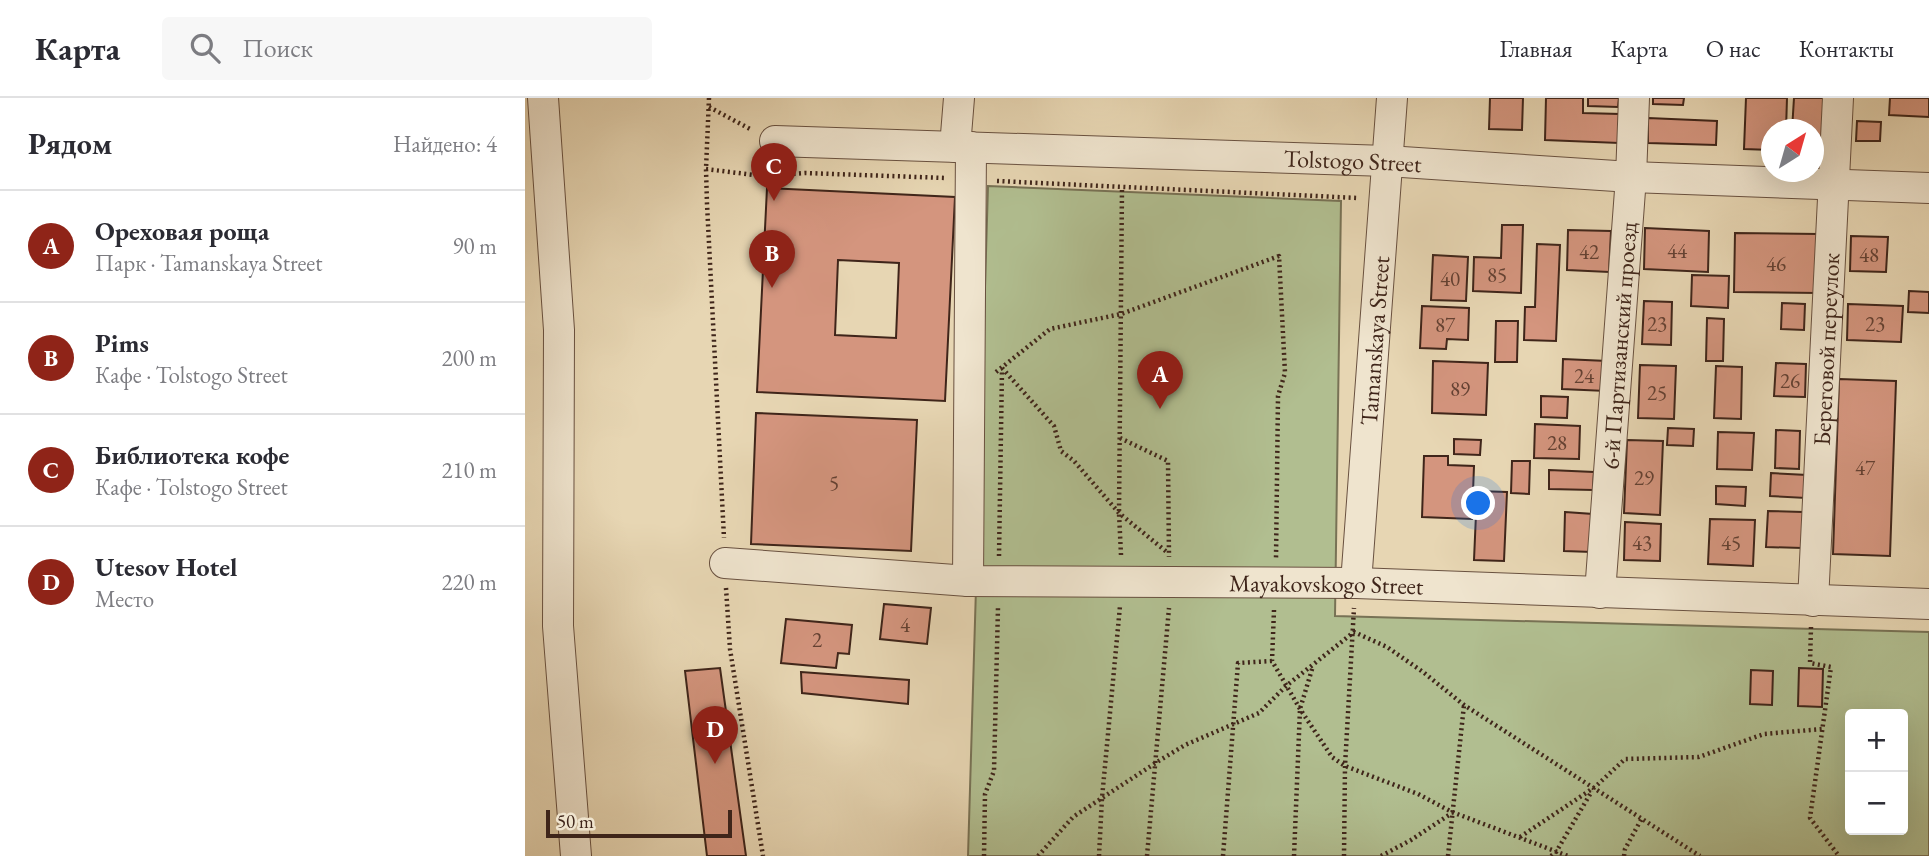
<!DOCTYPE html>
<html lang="ru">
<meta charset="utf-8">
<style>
body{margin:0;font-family:"EB Garamond",serif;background:#f7f7f7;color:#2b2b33}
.controls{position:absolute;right:21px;bottom:21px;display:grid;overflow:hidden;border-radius:7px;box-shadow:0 7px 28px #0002}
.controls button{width:63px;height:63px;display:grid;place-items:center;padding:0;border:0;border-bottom:2px solid #e1e1e2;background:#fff;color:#2b2b33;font:35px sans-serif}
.compass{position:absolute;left:1236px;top:21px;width:63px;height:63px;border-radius:50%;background:#fff;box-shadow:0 7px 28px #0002;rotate:37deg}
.scale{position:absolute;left:21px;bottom:18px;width:186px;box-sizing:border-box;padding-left:7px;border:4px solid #3f251a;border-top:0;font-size:19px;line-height:24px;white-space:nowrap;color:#3f251a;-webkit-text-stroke:5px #efe4ce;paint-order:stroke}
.you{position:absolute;left:954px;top:406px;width:24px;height:24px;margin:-18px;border:5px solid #fff;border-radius:50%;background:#1a73e8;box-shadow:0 0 0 10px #1a73e833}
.badge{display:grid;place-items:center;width:46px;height:46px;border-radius:50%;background:#8f2418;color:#fff;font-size:23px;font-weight:700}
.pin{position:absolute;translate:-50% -58px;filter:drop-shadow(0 2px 4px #0008)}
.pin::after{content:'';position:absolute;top:37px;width:24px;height:21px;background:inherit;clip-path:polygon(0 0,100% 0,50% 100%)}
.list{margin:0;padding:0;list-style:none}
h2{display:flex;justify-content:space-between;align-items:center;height:91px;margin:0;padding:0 28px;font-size:30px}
h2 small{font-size:23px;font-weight:400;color:#7c7c81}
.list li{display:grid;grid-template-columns:46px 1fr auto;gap:21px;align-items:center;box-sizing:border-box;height:112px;padding:0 28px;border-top:2px solid #e1e1e2}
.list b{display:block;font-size:26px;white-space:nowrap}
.list p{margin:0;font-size:23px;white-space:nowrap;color:#7c7c81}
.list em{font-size:23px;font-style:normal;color:#7c7c81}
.icon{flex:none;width:38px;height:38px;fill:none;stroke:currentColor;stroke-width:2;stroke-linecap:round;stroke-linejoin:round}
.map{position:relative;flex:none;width:1404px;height:758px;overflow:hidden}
header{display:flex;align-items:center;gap:42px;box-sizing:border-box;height:98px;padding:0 35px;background:#fff;border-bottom:2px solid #e1e1e2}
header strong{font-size:33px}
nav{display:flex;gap:38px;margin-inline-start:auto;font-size:24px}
.search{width:490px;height:63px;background:#f7f7f7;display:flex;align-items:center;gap:18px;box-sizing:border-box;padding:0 24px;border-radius:7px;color:#7c7c81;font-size:26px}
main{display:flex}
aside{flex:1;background:#fff}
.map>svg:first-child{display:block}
.green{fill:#b1be90;stroke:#787255;stroke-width:2;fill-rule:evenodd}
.building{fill:#d4957e;stroke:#3f251a;stroke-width:2;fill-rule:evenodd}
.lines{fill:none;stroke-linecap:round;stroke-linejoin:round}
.minor-casing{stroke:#695140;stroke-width:32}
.path{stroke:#3f251a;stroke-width:4.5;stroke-dasharray:2 3.5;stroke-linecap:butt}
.minor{stroke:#efe4ce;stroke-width:30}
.labels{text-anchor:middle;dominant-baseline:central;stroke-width:5;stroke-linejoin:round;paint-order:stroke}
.number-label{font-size:21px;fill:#644133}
.street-label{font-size:24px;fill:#3f251a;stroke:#efe4ce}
</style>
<header>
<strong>Карта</strong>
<div class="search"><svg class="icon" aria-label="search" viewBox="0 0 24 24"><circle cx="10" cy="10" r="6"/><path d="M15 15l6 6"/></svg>Поиск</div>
<nav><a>Главная</a><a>Карта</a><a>О нас</a><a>Контакты</a></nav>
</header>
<main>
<aside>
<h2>Рядом<small>Найдено: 4</small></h2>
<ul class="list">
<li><span class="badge">A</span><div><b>Ореховая роща</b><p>Парк · Tamanskaya Street</p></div><em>90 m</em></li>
<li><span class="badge">B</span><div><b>Pims</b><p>Кафе · Tolstogo Street</p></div><em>200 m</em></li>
<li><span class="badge">C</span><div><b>Библиотека кофе</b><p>Кафе · Tolstogo Street</p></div><em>210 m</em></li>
<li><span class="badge">D</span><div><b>Utesov Hotel</b><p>Место</p></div><em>220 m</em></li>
</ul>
</aside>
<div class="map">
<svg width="1404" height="758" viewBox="0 0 1404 758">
<rect width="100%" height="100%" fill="#e7d6b3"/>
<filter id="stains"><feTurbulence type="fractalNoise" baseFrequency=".00286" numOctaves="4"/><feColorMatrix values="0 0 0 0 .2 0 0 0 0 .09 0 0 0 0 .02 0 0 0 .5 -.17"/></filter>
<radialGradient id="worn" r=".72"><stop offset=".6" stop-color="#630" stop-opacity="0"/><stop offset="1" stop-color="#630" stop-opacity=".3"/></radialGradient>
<!-- green -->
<path class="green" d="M 463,88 L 816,103 L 810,518 L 1404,534 L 1404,758 L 443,758 ZM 1325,616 L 1378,616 L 1378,732 L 1325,732 Z"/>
<!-- building -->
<path class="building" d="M 965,0 L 998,0 L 997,32 L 964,31 Z
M 1021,0 L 1058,0 L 1058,15 L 1095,16 L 1094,45 L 1020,42 Z
M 1063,0 L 1094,0 L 1093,9 L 1063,8 Z
M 1128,0 L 1159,0 L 1158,7 L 1128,6 Z
M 1221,0 L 1262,0 L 1261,32 L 1246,32 L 1246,52 L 1219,51 Z
M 1269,0 L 1305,0 L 1303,53 L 1288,52 L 1288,32 L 1267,32 Z
M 1365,0 L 1404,0 L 1404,19 L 1364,17 Z
M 1123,20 L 1192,23 L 1191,47 L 1123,45 Z
M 1332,23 L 1356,24 L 1355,43 L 1331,43 Z
M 242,90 L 430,99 L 420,303 L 232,294 ZM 313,162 L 374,165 L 371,240 L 310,237 Z
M 977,127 L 998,127 L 996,195 L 948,193 L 949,159 L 976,160 Z
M 1120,130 L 1184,133 L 1183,174 L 1119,171 Z
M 1043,132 L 1086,133 L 1084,174 L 1042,172 Z
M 1210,135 L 1293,136 L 1293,195 L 1209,194 Z
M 1326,138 L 1363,139 L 1361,174 L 1325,173 Z
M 1012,146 L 1035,147 L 1031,243 L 999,242 L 1000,209 L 1010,209 Z
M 908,157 L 943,159 L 941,203 L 906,202 Z
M 1167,177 L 1204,178 L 1203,210 L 1166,208 Z
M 1384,193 L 1404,194 L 1404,215 L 1383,214 Z
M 1119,203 L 1147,204 L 1146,247 L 1117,246 Z
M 1257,205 L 1280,206 L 1279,232 L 1256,231 Z
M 1323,206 L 1378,208 L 1376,244 L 1322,242 Z
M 897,208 L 944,210 L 943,242 L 922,241 L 921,251 L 895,250 Z
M 1182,220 L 1199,221 L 1198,263 L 1181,263 Z
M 971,223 L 993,223 L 992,264 L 970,264 Z
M 1038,261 L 1082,263 L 1081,293 L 1037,291 Z
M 908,263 L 963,265 L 961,317 L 907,315 Z
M 1251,265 L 1281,266 L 1280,299 L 1249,298 Z
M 1115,267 L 1151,268 L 1149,321 L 1113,320 Z
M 1191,268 L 1217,269 L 1216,321 L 1189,320 Z
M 1314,281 L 1371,283 L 1365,458 L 1308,456 Z
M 1016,298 L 1043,299 L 1042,320 L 1016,319 Z
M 231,315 L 392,322 L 386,453 L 226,446 Z
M 1010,326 L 1055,328 L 1054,361 L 1009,360 Z
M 1143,330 L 1169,331 L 1168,348 L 1142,347 Z
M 1251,332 L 1275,333 L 1274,371 L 1250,370 Z
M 1193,334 L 1229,335 L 1227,372 L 1192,371 Z
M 929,341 L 956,342 L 955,357 L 929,356 Z
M 1102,342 L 1138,343 L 1135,417 L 1099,415 Z
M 899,358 L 923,358 L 923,367 L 949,368 L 947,421 L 897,419 Z
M 987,363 L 1005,363 L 1004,396 L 986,395 Z
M 1024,372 L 1069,374 L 1068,392 L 1024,391 Z
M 1246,375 L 1282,377 L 1281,400 L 1245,398 Z
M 1191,388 L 1221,389 L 1220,408 L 1191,406 Z
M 952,393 L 982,394 L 979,463 L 949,462 Z
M 1243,413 L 1278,414 L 1277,450 L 1241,449 Z
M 1040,414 L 1068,416 L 1067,454 L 1039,453 Z
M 1185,421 L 1230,422 L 1228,468 L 1183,466 Z
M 1100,424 L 1136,426 L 1135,463 L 1099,462 Z
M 359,506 L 406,510 L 402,546 L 355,541 Z
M 261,521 L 327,527 L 324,556 L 313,555 L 311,570 L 256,565 Z
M 195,570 L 221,758 L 182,758 L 160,573 Z
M 1274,570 L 1298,571 L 1297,609 L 1273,608 Z
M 1226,572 L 1248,573 L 1247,607 L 1225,606 Z
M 276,574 L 384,582 L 383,606 L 277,595 Z"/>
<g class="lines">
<!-- minor casing -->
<g class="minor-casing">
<g id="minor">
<path d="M 18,0 L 34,232 L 33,528 L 51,758"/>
<path id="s1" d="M 250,43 L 862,63 L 1106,79 L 1404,90"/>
<path d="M 430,49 L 434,0"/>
<path id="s2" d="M 200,465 L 443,483 L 831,485 L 1404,506"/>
<path d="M 443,483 L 446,49"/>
<path id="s3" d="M 831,485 L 867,0"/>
<path id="s4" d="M 1075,495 L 1106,79 L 1109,0"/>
<path id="s5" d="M 1288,503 L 1313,0"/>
</g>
</g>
<!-- path -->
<path class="path" d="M 184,0 L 181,71 L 182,106 L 199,440
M 184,9 L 227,32
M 181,71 L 237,78 L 280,75 L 421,80
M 472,83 L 833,100
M 477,270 L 529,328 L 536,353 L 549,363 L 594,415 L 643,455
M 471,274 L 525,231 L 596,216 L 754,158 L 760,275 L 753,298 L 751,461
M 595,340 L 643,363 L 644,459
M 596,457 L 594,415 L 597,89
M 474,458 L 477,271
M 201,490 L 205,551 L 238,758
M 749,512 L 747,563 L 775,611 L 807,659 L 820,668 L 893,696 L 927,714 L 1043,758
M 1286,529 L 1285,565 L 1306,569 L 1285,720 L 1314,758
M 995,739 L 1070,689 L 1100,661 L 1174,659 L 1239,636 L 1297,631
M 459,758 L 460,696 L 469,673 L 473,509
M 513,758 L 548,719 L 632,664 L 660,647 L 734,615 L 761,588 L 829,534 L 862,549 L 898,574 L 939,607 L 1175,758
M 574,758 L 577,700 L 595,508
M 622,758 L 644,510
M 698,758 L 713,565 L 747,563
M 769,758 L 775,611 L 788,568
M 819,758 L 820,668 L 829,510
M 856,758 L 886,742 L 927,715
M 923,758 L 939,607
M 1026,758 L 1031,754 L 1067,693
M 1099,758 L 1100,751 L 1117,720"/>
<!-- minor -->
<use href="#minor" class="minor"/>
</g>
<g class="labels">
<!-- number labels -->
<g class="number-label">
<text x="1152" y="152">44</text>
<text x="1064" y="153">42</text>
<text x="1344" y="156">48</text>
<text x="1251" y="165">46</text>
<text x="972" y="176">85</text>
<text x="925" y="180">40</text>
<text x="1132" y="225">23</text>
<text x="1350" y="225">23</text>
<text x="920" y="226">87</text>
<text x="1059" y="277">24</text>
<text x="1265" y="282">26</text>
<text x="935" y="290">89</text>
<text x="1132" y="294">25</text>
<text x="1032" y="344">28</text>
<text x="1340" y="369">47</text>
<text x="1119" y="379">29</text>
<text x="309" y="384">5</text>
<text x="1117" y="444">43</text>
<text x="1206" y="444">45</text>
<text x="380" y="526">4</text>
<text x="292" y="541">2</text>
</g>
<!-- street labels -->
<g class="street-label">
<text stroke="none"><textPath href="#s1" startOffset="578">Tolstogo Street</textPath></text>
<text stroke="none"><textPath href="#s3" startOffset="243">Tamanskaya Street</textPath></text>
<text stroke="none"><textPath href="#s4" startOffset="248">6-й Партизанский проезд</textPath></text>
<text stroke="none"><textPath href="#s5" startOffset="252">Береговой переулок</textPath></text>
<text stroke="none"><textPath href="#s2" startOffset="602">Mayakovskogo Street</textPath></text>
</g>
</g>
<rect width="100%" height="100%" filter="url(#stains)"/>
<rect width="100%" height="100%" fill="url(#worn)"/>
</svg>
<div class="controls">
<button>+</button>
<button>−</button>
</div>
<svg class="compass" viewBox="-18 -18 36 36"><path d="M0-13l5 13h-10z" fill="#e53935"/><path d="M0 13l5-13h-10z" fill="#7c7c81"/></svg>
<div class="scale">50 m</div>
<div class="you"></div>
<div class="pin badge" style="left:635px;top:311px">A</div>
<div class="pin badge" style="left:247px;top:190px">B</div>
<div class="pin badge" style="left:249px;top:103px">C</div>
<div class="pin badge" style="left:190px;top:666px">D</div>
</div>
</main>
